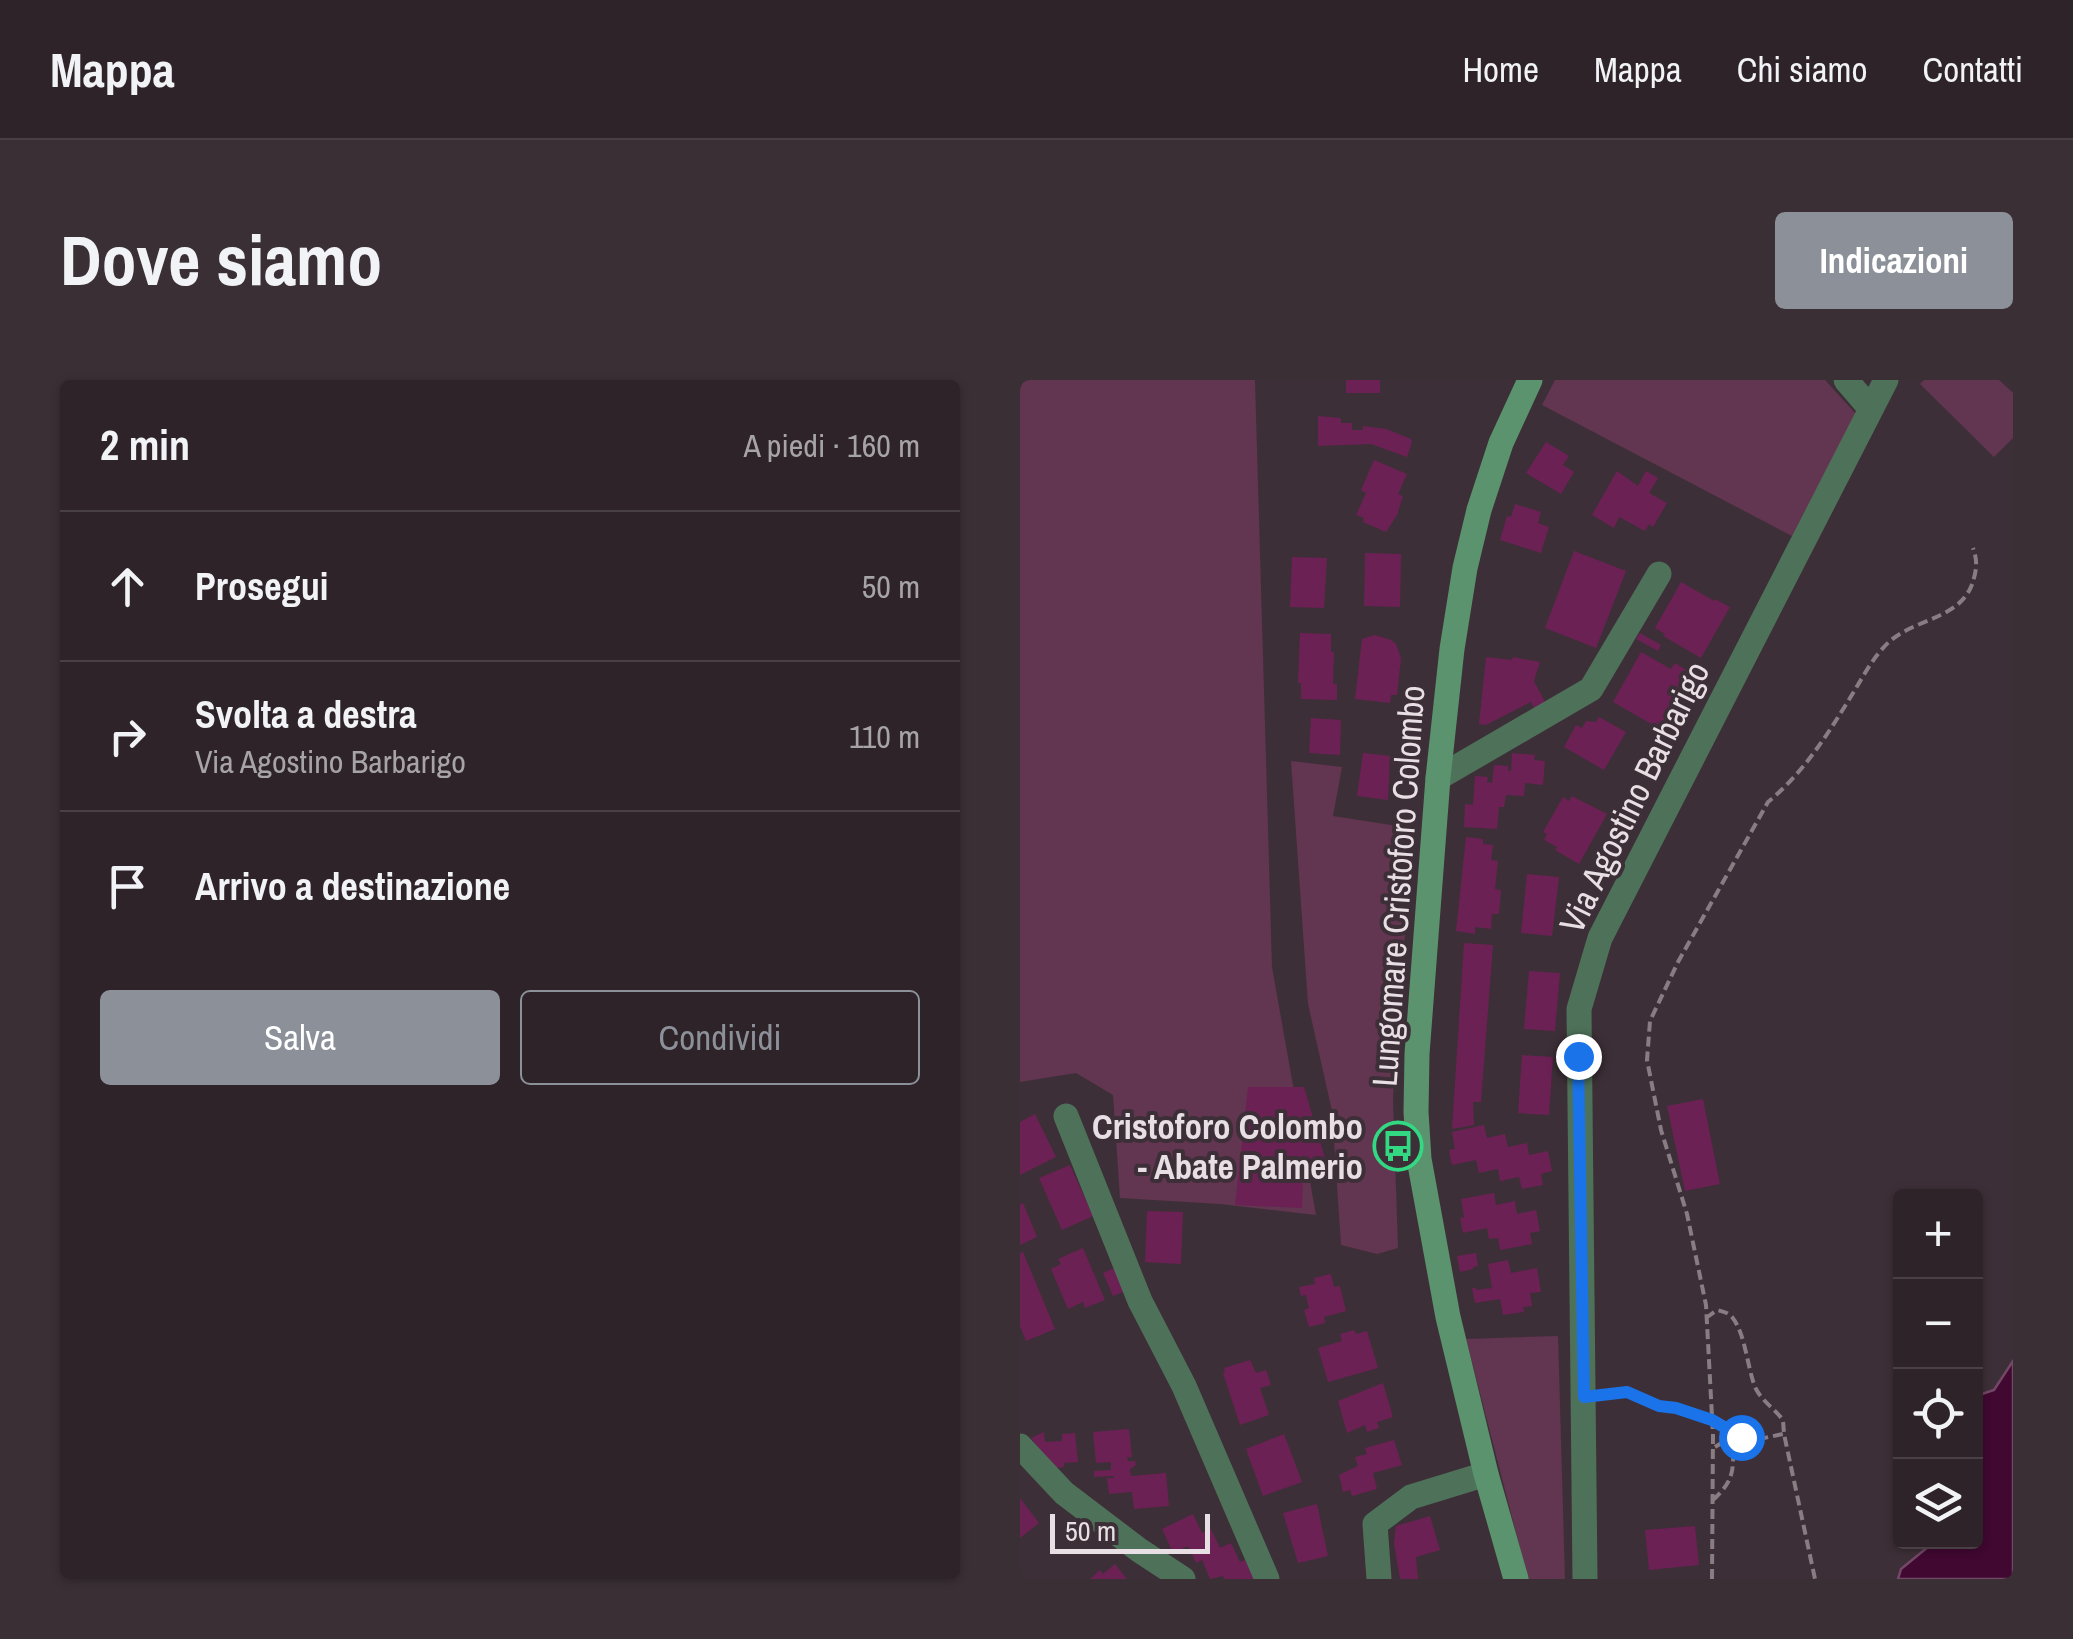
<!DOCTYPE html>
<html lang="it">
<meta charset="utf-8">
<style>
body{margin:0;font-family:"Archivo Narrow",sans-serif;background:#3a2f35;color:#f1f3f6}
.controls{position:absolute;right:30px;bottom:30px;display:grid;overflow:hidden;border-radius:10px;box-shadow:0 2px 8px #0004}
.controls button{width:90px;height:90px;display:grid;place-items:center;padding:0;border:0;border-bottom:2px solid #494046;background:#2e2329;color:#f1f3f6;font:50px sans-serif}
.scale{position:absolute;left:30px;bottom:25px;width:160px;box-sizing:border-box;padding-left:10px;border:5px solid #e8dfe4;border-top:0;font-size:28px;line-height:35px;white-space:nowrap;color:#e8dfe4;-webkit-text-stroke:8px #3d2f37;paint-order:stroke}
.stop{position:absolute;width:30px;height:30px;margin:-22px;border:8px solid #1a73e8;border-radius:50%;background:#fff}
.stop.end{background:#1a73e8;border-color:#fff;box-shadow:0 2px 10px #0008}
.list{margin:0;padding:0;list-style:none}
h2{display:flex;justify-content:space-between;align-items:center;height:130px;margin:0;padding:0 40px;font-size:42px}
h2 small{font-size:32px;font-weight:400;color:#a7a4a8}
.list li{display:grid;grid-template-columns:65px 1fr auto;gap:30px;align-items:center;box-sizing:border-box;height:150px;padding:0 40px;border-top:2px solid #494046}
.list b{display:block;font-size:38px;white-space:nowrap}
.list p{margin:0;font-size:32px;white-space:nowrap;color:#a7a4a8}
.list em{font-size:32px;font-style:normal;color:#a7a4a8}
.actions{display:flex;gap:20px;padding:30px 40px}
.actions a{flex:1;padding:22px 0;border:2px solid #8c9099;border-radius:10px;text-align:center;font-size:35px;color:#8c9099}
.actions .main{background:#8c9099;color:#fff}
.icon{flex:none;width:55px;height:55px;fill:none;stroke:currentColor;stroke-width:2;stroke-linecap:round;stroke-linejoin:round}
.map{position:relative;flex:none;width:993px;height:1199px;overflow:hidden;border-radius:10px}
header{display:flex;align-items:center;gap:60px;box-sizing:border-box;height:140px;padding:0 50px;background:#2e2329;border-bottom:2px solid #494046}
header strong{font-size:48px}
nav{display:flex;gap:55px;margin-inline-start:auto;font-size:35px}
.intro{display:flex;align-items:center;justify-content:space-between;box-sizing:border-box;height:240px;padding:0 60px}
h1{margin:0;font-size:70px}
.button{padding:25px 45px;border-radius:10px;background:#8c9099;color:#fff;font-size:35px;font-weight:700}
main{display:flex;gap:60px;padding:0 60px}
aside{flex:1;background:#2e2329;border-radius:10px;box-shadow:0 2px 8px #0004}
.map>svg:first-child{display:block}
.green{fill:#623551}
.water{fill:#410831;stroke:#734867;stroke-width:2.5}
.building{fill:#6c2155}
.lines{fill:none;stroke-linecap:round;stroke-linejoin:round}
.path{stroke:#887d83;stroke-width:4;stroke-dasharray:10 5;stroke-linecap:butt}
.street{stroke:#4e7159;stroke-width:25}
.secondary{stroke:#5a936e;stroke-width:25}
.route{stroke:#1a73e8;stroke-width:12}
.labels{text-anchor:middle;dominant-baseline:central;stroke-width:8;stroke-linejoin:round;paint-order:stroke}
.street-label{font-size:35px;fill:#e8dfe4;stroke:#3d2f37}
.poi-label{font-size:35px;font-weight:bold;fill:#e8dfe4;stroke:#3d2f37;text-anchor:end}
</style>
<header>
<strong>Mappa</strong>
<nav><a>Home</a><a>Mappa</a><a>Chi siamo</a><a>Contatti</a></nav>
</header>
<div class="intro"><h1>Dove siamo</h1><a class="button">Indicazioni</a></div>
<main>
<aside>
<h2>2 min<small>A piedi · 160 m</small></h2>
<ul class="list">
<li><svg class="icon" aria-label="ahead" viewBox="0 0 24 24"><path d="M12 20V5M6 11l6-6 6 6"/></svg><div><b>Prosegui</b></div><em>50 m</em></li>
<li><svg class="icon" aria-label="right" viewBox="0 0 24 24"><path d="M7 20v-9h11M14 6l5 5-5 5"/></svg><div><b>Svolta a destra</b><p>Via Agostino Barbarigo</p></div><em>110 m</em></li>
<li><svg class="icon" aria-label="arrive" viewBox="0 0 24 24"><path d="M6 21V4h12l-3 4 3 4H6"/></svg><div><b>Arrivo a destinazione</b></div></li>
</ul>
<div class="actions"><a class="main">Salva</a><a>Condividi</a></div>
</aside>
<div class="map">
<svg width="993" height="1199" viewBox="0 0 993 1199">
<rect width="100%" height="100%" fill="#3d2f37"/>
<!-- green -->
<path class="green" d="M 0,0 L 235,0 L 252,587 L 296,835 L 200,824 L 100,818 L 93,715 L 56,693 L 0,702 Z
M 535,0 L 805,0 L 836,34 L 772,156 L 522,25 Z
M 904,0 L 979,0 L 993,13 L 993,58 L 974,77 L 900,4 Z
M 271,381 L 322,387 L 313,436 L 397,449 L 376,638 L 373,721 L 378,868 L 357,874 L 321,865 L 312,731 L 288,624 Z
M 538,956 L 545,1199 L 508,1199 L 446,959 Z"/>
<!-- water -->
<path class="water" d="M 993,981 L 993,1199 L 878,1199 L 881,1189 L 908,1167 L 908,1162 L 956,1162 L 956,1016 L 974,1010 Z"/>
<!-- building -->
<path class="building" d="M 326,0 L 360,0 L 360,13 L 326,13 Z
M 298,36 L 321,38 L 321,43 L 332,43 L 332,50 L 343,50 L 343,46 L 366,49 L 391,59 L 392,62 L 387,77 L 351,64 L 298,66 Z
M 526,62 L 549,76 L 543,85 L 554,92 L 541,114 L 506,93 Z
M 354,80 L 387,94 L 378,114 L 383,116 L 377,135 L 366,152 L 343,142 L 344,138 L 336,135 L 346,113 L 341,110 Z
M 597,91 L 618,106 L 626,91 L 638,98 L 629,113 L 647,123 L 633,147 L 629,144 L 625,151 L 599,137 L 594,148 L 572,135 Z
M 495,124 L 521,132 L 518,143 L 529,147 L 521,173 L 480,160 L 487,136 L 491,137 Z
M 554,171 L 606,191 L 576,268 L 525,248 Z
M 345,173 L 381,174 L 380,227 L 344,226 Z
M 272,177 L 307,178 L 304,228 L 270,227 Z
M 661,202 L 694,221 L 695,219 L 710,227 L 681,278 L 643,256 L 645,254 L 635,248 Z
M 280,253 L 311,254 L 311,272 L 314,272 L 313,304 L 317,304 L 317,320 L 281,319 L 281,303 L 278,303 Z
M 620,253 L 641,265 L 638,271 L 616,259 Z
M 355,255 L 371,260 L 376,264 L 381,278 L 377,315 L 371,315 L 370,323 L 335,319 L 342,259 Z
M 621,272 L 651,289 L 655,283 L 668,291 L 665,296 L 670,298 L 640,349 L 593,322 Z
M 466,277 L 492,280 L 493,277 L 520,282 L 514,301 L 526,324 L 515,330 L 511,322 L 466,345 L 459,344 Z
M 579,337 L 606,352 L 584,390 L 544,367 L 556,345 L 562,348 L 566,341 L 576,342 Z
M 291,338 L 321,340 L 320,375 L 289,373 Z
M 343,373 L 370,376 L 368,420 L 337,416 Z
M 492,373 L 515,375 L 514,380 L 525,381 L 523,405 L 505,403 L 504,416 L 486,415 L 484,427 L 479,427 L 477,449 L 444,447 L 445,424 L 453,425 L 455,396 L 468,397 L 467,402 L 472,403 L 474,385 L 488,386 L 488,391 L 491,391 Z
M 552,416 L 587,434 L 559,484 L 535,470 L 537,467 L 524,460 L 527,454 L 523,452 L 543,417 L 549,421 Z
M 446,457 L 463,459 L 463,464 L 473,465 L 471,480 L 478,481 L 475,509 L 481,510 L 479,534 L 472,534 L 471,549 L 455,547 L 455,554 L 436,551 Z
M 507,494 L 539,497 L 532,556 L 501,553 Z
M 444,563 L 473,565 L 461,722 L 453,722 L 454,745 L 432,749 Z
M 509,591 L 540,593 L 535,651 L 504,649 Z
M 502,675 L 533,677 L 529,735 L 498,733 Z
M 228,707 L 284,707 L 307,785 L 283,795 L 282,828 L 215,825 Z
M 683,719 L 700,804 L 665,811 L 647,726 Z
M 15,734 L 36,777 L 0,795 L 0,742 Z
M 464,745 L 467,758 L 485,754 L 488,767 L 507,763 L 509,775 L 528,771 L 532,791 L 521,794 L 523,805 L 502,809 L 499,797 L 480,801 L 478,789 L 459,793 L 456,780 L 432,785 L 429,770 L 435,769 L 432,752 Z
M 50,785 L 73,836 L 42,850 L 19,798 Z
M 474,813 L 476,825 L 495,821 L 497,834 L 516,830 L 520,851 L 510,853 L 512,864 L 480,870 L 478,858 L 469,859 L 467,848 L 443,853 L 440,838 L 444,837 L 441,819 Z
M 3,823 L 17,857 L 0,865 L 0,824 Z
M 127,831 L 163,832 L 161,884 L 125,882 Z
M 63,868 L 85,920 L 65,928 L 63,922 L 48,929 L 31,889 L 41,884 L 38,879 Z
M 3,872 L 35,949 L 6,961 L 0,946 L 0,873 Z
M 456,873 L 458,886 L 453,887 L 453,889 L 440,892 L 437,876 Z
M 488,880 L 491,893 L 517,888 L 521,912 L 510,913 L 512,926 L 503,927 L 504,932 L 483,935 L 480,919 L 455,923 L 452,908 L 456,908 L 456,910 L 472,908 L 468,884 Z
M 98,886 L 108,910 L 93,916 L 83,893 Z
M 311,894 L 314,907 L 320,906 L 326,931 L 304,937 L 305,943 L 289,947 L 284,930 L 289,928 L 286,915 L 281,916 L 279,907 L 295,904 L 294,898 Z
M 334,950 L 336,954 L 347,951 L 358,988 L 308,1002 L 298,968 L 322,961 L 320,954 Z
M 230,980 L 236,993 L 246,990 L 251,1005 L 240,1008 L 249,1035 L 220,1045 L 203,993 L 205,992 L 204,988 Z
M 363,1003 L 373,1037 L 357,1042 L 359,1048 L 347,1052 L 345,1045 L 327,1053 L 318,1021 Z
M 109,1049 L 112,1077 L 107,1077 L 108,1081 L 115,1081 L 116,1085 L 110,1089 L 111,1096 L 146,1093 L 149,1126 L 114,1129 L 112,1112 L 89,1114 L 87,1098 L 94,1098 L 94,1096 L 74,1097 L 74,1091 L 91,1090 L 91,1082 L 76,1083 L 73,1052 Z
M 24,1052 L 25,1062 L 42,1061 L 42,1054 L 55,1053 L 58,1082 L 44,1083 L 44,1087 L 35,1088 L 35,1084 L 30,1084 L 11,1058 Z
M 264,1054 L 282,1102 L 243,1116 L 226,1069 Z
M 374,1060 L 382,1085 L 353,1093 L 357,1109 L 332,1116 L 330,1110 L 323,1112 L 319,1095 L 338,1086 L 335,1077 L 347,1074 L 345,1068 Z
M 0,1118 L 19,1143 L 0,1158 Z
M 297,1124 L 308,1176 L 278,1183 L 263,1133 Z
M 173,1134 L 182,1153 L 191,1149 L 200,1168 L 211,1163 L 220,1182 L 225,1180 L 234,1199 L 204,1199 L 203,1196 L 190,1199 L 182,1180 L 176,1183 L 168,1166 L 153,1173 L 142,1149 Z
M 410,1136 L 420,1170 L 396,1177 L 398,1199 L 380,1199 L 374,1163 L 376,1146 Z
M 675,1146 L 679,1185 L 629,1190 L 625,1150 Z
M 95,1184 L 107,1199 L 70,1199 L 80,1190 L 83,1194 Z"/>
<g class="lines">
<!-- path -->
<path class="path" d="M 686,938 L 697,930 C 704,932 707,932 712,937 C 726,954 727,989 736,1009 C 743,1022 755,1029 763,1040 L 764,1054 L 795,1199
M 584,1014 L 607,1012 L 639,1026 L 656,1028 L 692,1040 L 730,1061 L 763,1054
M 695,1067 L 716,1054
M 693,1120 C 721,1094 709,1085 716,1054
M 692,1199 L 693,1055 L 686,925 L 667,834 L 641,750 L 627,680 L 630,641 L 658,582 L 748,422 C 783,393 806,357 830,318 C 842,299 853,276 870,261 C 898,237 944,239 954,198 C 957,187 957,179 953,168"/>
<!-- street -->
<path class="street" d="M 826,0 L 850,28
M 418,398 L 571,309 L 639,194
M 46,736 L 120,921 L 164,1006 L 247,1199
M 0,1066 L 44,1113 L 119,1170 L 163,1199
M 359,1199 L 355,1144 L 391,1117 L 466,1094
M 565,1199 L 559,629 L 580,558 L 866,0"/>
<!-- secondary -->
<path class="secondary" d="M 496,1199 L 466,1094 L 428,937 L 399,779 L 396,732 L 397,674 L 418,398 L 432,269 L 445,188 L 459,130 L 481,63 L 510,0"/>
</g>
<g class="lines">
<!-- route -->
<path class="route" d="M 558,676 L 564,1017 L 607,1012 L 639,1026 L 656,1028 L 692,1040 L 721,1057"/>
</g>
<!-- icons -->
<defs>
<g id="bus-ring" transform="scale(2.5)"><circle r="9.5" fill="#3d2f37" stroke="#33d882" stroke-width="1.5"/><path d="M-5-6H5V4H4V6H2V4H-2V6H-4V4H-5ZM-3.5-4V0h7V-4ZM-3.5 1.2v1.5H-2V1.2ZM2 1.2v1.5H3.5V1.2Z" fill="#33d882"/></g>
</defs>
<g fill-rule="evenodd">
<use href="#bus-ring" x="378" y="766"/>
</g>
<g class="labels">
<!-- street labels -->
<g class="street-label">
<text transform="translate(614 417) rotate(-64)">Via Agostino Barbarigo</text>
<text transform="translate(378 506) rotate(-86)">Lungomare Cristoforo Colombo</text>
</g>
<!-- poi labels -->
<g class="poi-label">
<text x="343" y="746">Cristoforo Colombo<tspan x="343" dy="40">- Abate Palmerio</tspan></text>
</g>
</g>
</svg>
<div class="controls">
<button>+</button>
<button>−</button>
<button><svg class="icon" aria-label="locate" viewBox="0 0 24 24"><circle cx="12" cy="12" r="6"/><path d="M12 2v4M12 18v4M2 12h4M18 12h4"/></svg></button>
<button><svg class="icon" aria-label="layers" viewBox="0 0 24 24"><path d="M12 4l9 5-9 5-9-5zM3 14l9 5 9-5"/></svg></button>
</div>
<div class="scale">50 m</div>
<div class="stop" style="left:721px;top:1057px"></div>
<div class="stop end" style="left:558px;top:676px"></div>
</div>
</main>
